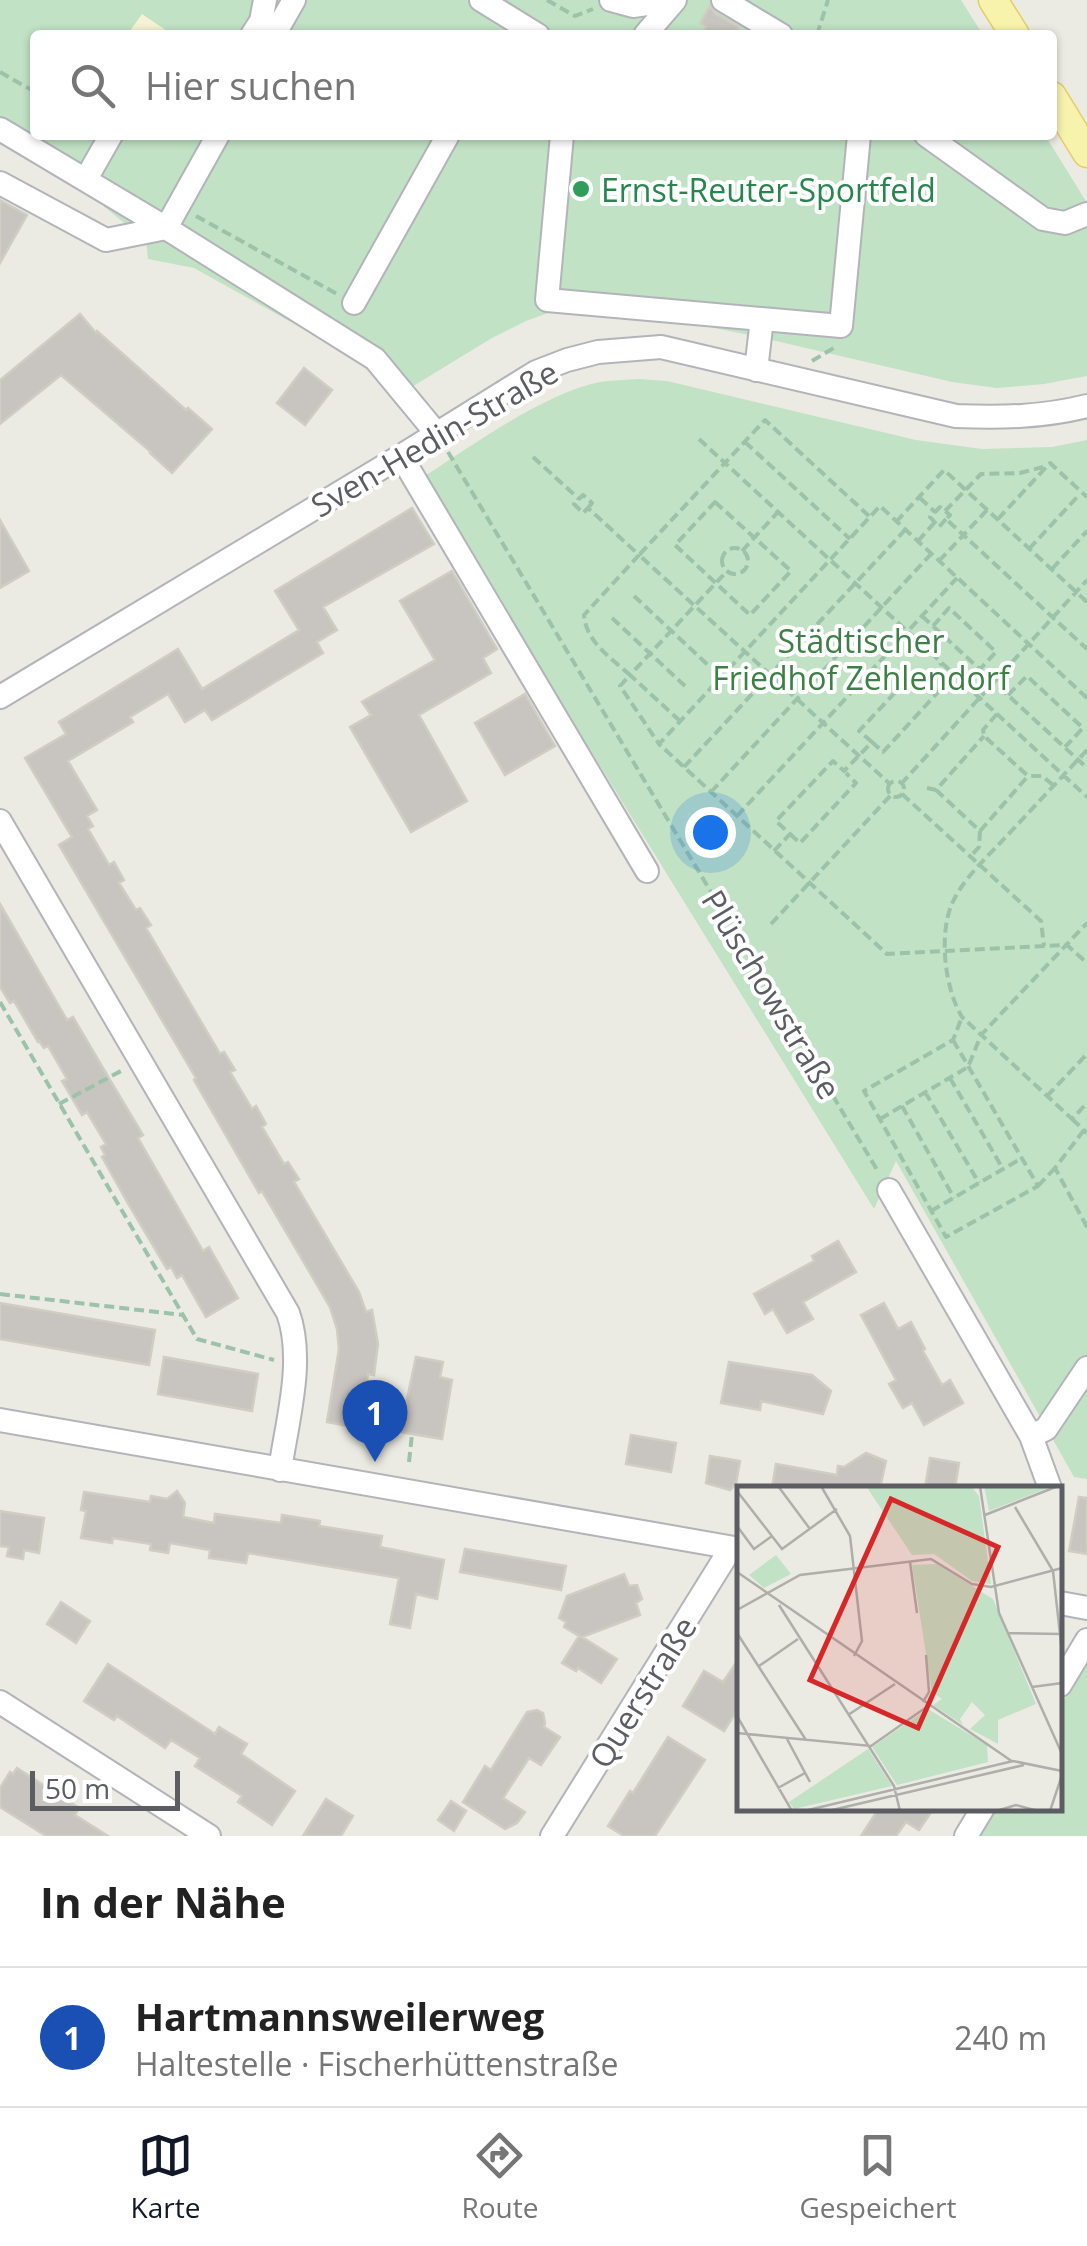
<!DOCTYPE html>
<html lang="de">
<meta charset="utf-8">
<style>
body{margin:0;font-family:"Open Sans",sans-serif;background:#f6f6f6;color:#222}
.scale{position:absolute;left:30px;bottom:25px;width:150px;box-sizing:border-box;padding-left:10px;border:5px solid #5b5d62;border-top:0;font-size:28px;line-height:35px;white-space:nowrap;color:#5b5d62;-webkit-text-stroke:8px #fff;paint-order:stroke}
.you{position:absolute;left:710px;top:832px;width:35px;height:35px;margin:-25px;border:8px solid #fff;border-radius:50%;background:#1a73e8;box-shadow:0 0 0 15px #1a73e833}
.badge{display:grid;place-items:center;width:65px;height:65px;border-radius:50%;background:#111827;color:#fff;font-size:32px;font-weight:700}
.pin{position:absolute;translate:-50% -82px;filter:drop-shadow(0 2px 5px #0008)}
.pin::after{content:'';position:absolute;top:52px;width:35px;height:30px;background:inherit;clip-path:polygon(0 0,100% 0,50% 100%)}
.list{margin:0;padding:0;list-style:none}
h2{display:flex;justify-content:space-between;align-items:center;height:130px;margin:0;padding:0 40px;font-size:42px}
h2 small{font-size:32px;font-weight:400;color:#767676}
.list li{display:grid;grid-template-columns:65px 1fr auto;gap:30px;align-items:center;box-sizing:border-box;height:140px;padding:0 40px;border-top:2px solid #e0e0e0}
.list b{display:block;font-size:38px;white-space:nowrap}
.list p{margin:0;font-size:32px;white-space:nowrap;color:#767676}
.list em{font-size:32px;font-style:normal;color:#767676}
.icon{flex:none;width:55px;height:55px;fill:none;stroke:currentColor;stroke-width:2;stroke-linecap:round;stroke-linejoin:round}
.map{position:relative;flex:none;width:1087px;height:1836px;overflow:hidden}
.search{position:absolute;background:#fff;box-shadow:0 2px 8px #0004;left:30px;right:30px;top:30px;height:110px;display:flex;align-items:center;gap:25px;box-sizing:border-box;padding:0 35px;border-radius:10px;color:#767676;font-size:38px}
.sheet{height:270px;background:#fff}
nav{display:flex;justify-content:space-around;align-items:center;box-sizing:border-box;height:140px;border-top:2px solid #e0e0e0;background:#fff;font-size:28px;color:#767676}
nav a{display:grid;justify-items:center;gap:5px}
nav .on{color:#111827}
.map>svg:first-child{display:block}
.green{fill:#c1e2c5}
.sand{fill:#f6f2d4}
.building{fill:#c8c5c0;stroke:#d0cdc2;stroke-width:2.5}
.lines{fill:none;stroke-linecap:round;stroke-linejoin:round}
.minor-casing{stroke:#b3b4b9;stroke-width:26}
.major-casing{stroke:#e3cd65;stroke-width:31}
.path{stroke:#9cc2aa;stroke-width:4;stroke-dasharray:10 5;stroke-linecap:butt}
.minor{stroke:#fff;stroke-width:22}
.major{stroke:#f7f3ad;stroke-width:28}
.leisure-dot{fill:#2e9e5b;stroke:#fff;stroke-width:4}
.labels{text-anchor:middle;dominant-baseline:central;stroke-width:8;stroke-linejoin:round;paint-order:stroke}
.leisure-label{font-size:32px;fill:#27864d;stroke:#fff;text-anchor:start}
.street-label{font-size:32px;fill:#5b5d62;stroke:#fff}
.park-label{font-size:32px;fill:#3d7f47;stroke:#fff}
.inset-road{fill:none;stroke:#aeaeab;stroke-width:2.5}
.view{fill:#d62828;fill-opacity:0.15;stroke:#d62828;stroke-width:5}
.inset-edge{fill:none;stroke:#5b5d62;stroke-width:5}
</style>
<div class="map">
<svg width="1087" height="1836" viewBox="0 0 1087 1836">
<rect width="100%" height="100%" fill="#ecebe3"/>
<!-- green -->
<path class="green" d="M 0,0 L 961,0 L 983,35 L 35,35 L 35,135 L 1045,135 L 1087,203 L 1087,376 L 1044,384 L 997,388 L 952,382 L 754,336 L 607,306 L 570,305 L 526,321 L 492,338 L 392,399 L 378,380 L 352,356 L 194,268 L 148,259 L 146,241 L 66,175 L 0,136 Z
M 639,379 L 667,381 L 916,440 L 982,449 L 1052,447 L 1087,440 L 1087,1479 L 1074,1477 L 896,1161 L 874,1209 L 422,478 C 470,447 544,393 600,382 C 613,380 626,380 639,379 Z
M 1087,1663 L 1087,1836 L 978,1836 L 995,1809 L 1060,1808 L 1060,1706 Z"/>
<!-- sand -->
<path class="sand" d="M 142,14 L 173,35 L 127,35 Z"/>
<!-- building -->
<path class="building" d="M 710,6 L 715,13 L 739,27 L 734,35 L 702,35 L 706,27 L 700,23 Z
M 0,200 L 27,215 L 0,263 Z
M 80,314 L 96,333 L 97,331 L 186,410 L 188,408 L 212,429 L 172,473 L 150,453 L 151,452 L 61,375 L 0,424 L 0,380 Z
M 304,368 L 332,390 L 305,425 L 277,403 Z
M 412,508 L 434,544 L 323,607 L 337,630 L 317,642 L 323,653 L 212,720 L 205,710 L 185,722 L 168,694 L 130,717 L 133,722 L 68,761 L 97,810 L 87,816 L 93,826 L 88,829 L 109,865 L 114,862 L 124,880 L 119,883 L 136,910 L 140,908 L 151,925 L 146,928 L 220,1054 L 224,1052 L 235,1070 L 230,1072 L 252,1109 L 256,1106 L 266,1124 L 262,1127 L 284,1164 L 288,1162 L 299,1179 L 294,1182 L 359,1292 L 366,1312 L 372,1310 L 378,1344 L 374,1375 L 368,1374 L 359,1428 L 327,1422 L 339,1349 L 337,1329 L 330,1307 L 262,1191 L 259,1193 L 194,1080 L 196,1078 L 59,845 L 72,837 L 25,758 L 66,734 L 59,722 L 178,649 L 202,689 L 299,630 L 275,591 Z
M 0,520 L 29,571 L 0,588 Z
M 452,571 L 497,649 L 483,658 L 491,673 L 419,715 L 467,801 L 411,832 L 350,727 L 371,715 L 362,702 L 435,660 L 400,601 Z
M 525,694 L 555,746 L 505,775 L 475,723 Z
M 0,904 L 67,1020 L 73,1017 L 113,1085 L 143,1135 L 138,1138 L 203,1251 L 209,1247 L 238,1298 L 206,1317 L 182,1275 L 177,1278 L 171,1267 L 167,1269 L 129,1205 L 102,1157 L 105,1155 L 101,1147 L 106,1144 L 87,1112 L 82,1115 L 62,1081 L 67,1079 L 48,1046 L 44,1048 L 39,1041 L 38,1042 L 14,1001 L 10,1003 L 0,987 Z
M 838,1241 L 856,1272 L 803,1302 L 813,1319 L 787,1333 L 773,1309 L 765,1314 L 754,1294 L 814,1261 L 812,1256 Z
M 0,1303 L 155,1330 L 149,1365 L 0,1339 Z
M 884,1303 L 898,1329 L 911,1322 L 925,1349 L 923,1351 L 942,1385 L 950,1380 L 963,1403 L 924,1425 L 912,1403 L 903,1408 L 889,1384 L 896,1380 L 861,1315 Z
M 164,1357 L 258,1374 L 252,1411 L 158,1394 Z
M 416,1357 L 443,1362 L 440,1377 L 452,1380 L 442,1439 L 400,1432 Z
M 729,1362 L 812,1375 L 831,1391 L 823,1414 L 761,1401 L 760,1410 L 721,1403 Z
M 631,1435 L 676,1443 L 671,1472 L 626,1464 Z
M 866,1453 L 886,1461 L 880,1488 L 772,1488 L 776,1464 L 837,1475 L 838,1466 L 844,1467 Z
M 710,1456 L 740,1461 L 736,1484 L 730,1490 L 706,1483 Z
M 930,1458 L 959,1463 L 955,1488 L 925,1488 Z
M 177,1491 L 185,1503 L 183,1517 L 214,1523 L 215,1514 L 281,1523 L 282,1515 L 320,1521 L 319,1526 L 382,1536 L 380,1547 L 444,1560 L 437,1599 L 416,1594 L 410,1628 L 390,1624 L 399,1578 L 248,1553 L 246,1563 L 209,1558 L 210,1550 L 170,1543 L 168,1553 L 150,1550 L 151,1544 L 113,1538 L 112,1543 L 81,1538 L 86,1511 L 81,1510 L 84,1492 L 150,1502 L 151,1496 L 167,1499 Z
M 1079,1497 L 1087,1498 L 1087,1554 L 1069,1551 Z
M 0,1511 L 44,1518 L 39,1553 L 24,1550 L 23,1559 L 7,1556 L 9,1547 L 0,1546 Z
M 465,1549 L 566,1566 L 561,1590 L 460,1572 Z
M 624,1574 L 629,1586 L 637,1585 L 642,1599 L 636,1603 L 640,1615 L 582,1637 L 617,1659 L 601,1683 L 578,1668 L 576,1671 L 562,1663 L 579,1636 L 564,1627 L 566,1622 L 559,1618 L 567,1596 Z
M 61,1602 L 90,1621 L 76,1643 L 47,1624 Z
M 740,1657 L 740,1706 L 724,1731 L 683,1706 L 704,1671 L 723,1682 Z
M 108,1664 L 215,1734 L 219,1727 L 247,1744 L 241,1754 L 295,1791 L 272,1825 L 238,1802 L 242,1796 L 195,1766 L 200,1758 L 171,1740 L 165,1748 L 117,1716 L 114,1720 L 84,1701 Z
M 537,1710 L 543,1713 L 545,1723 L 544,1727 L 560,1737 L 541,1765 L 529,1758 L 503,1798 L 525,1812 L 517,1823 L 505,1829 L 463,1802 L 485,1766 L 491,1770 L 527,1712 Z
M 668,1737 L 705,1760 L 655,1836 L 624,1836 L 608,1826 L 630,1791 L 633,1793 Z
M 17,1768 L 79,1808 L 75,1815 L 108,1836 L 46,1836 L 0,1807 L 0,1788 L 10,1772 L 13,1774 Z
M 326,1799 L 353,1816 L 341,1836 L 303,1836 Z
M 451,1801 L 466,1811 L 454,1831 L 438,1820 Z
M 879,1808 L 934,1808 L 919,1830 L 906,1822 L 896,1836 L 861,1836 Z"/>
<g class="lines">
<!-- minor casing -->
<g class="minor-casing">
<path id="minor" d="M 481,0 L 538,35
M 611,0 L 633,6 L 674,0
M 723,0 L 781,35
M 252,35 L 261,21 L 265,0
M 274,35 L 294,0
M 645,35 L 675,0
M 0,129 L 166,228 L 375,359 L 437,434
M 562,135 L 547,300 L 841,326 L 859,135
M 926,135 L 1043,219 L 1065,223 L 1087,214
M 86,179 L 111,135
M 0,183 L 106,240 L 166,228
M 166,228 L 218,135
M 354,303 L 448,135
M 756,370 L 762,319
M 401,456 L 647,871
M 0,697 L 401,456 L 536,372 L 567,360 L 598,352 L 661,347 L 956,416 C 1001,418 1043,417 1087,406
M 0,821 L 288,1313 C 305,1360 287,1421 280,1470
M 889,1190 L 1031,1436 L 1050,1488
M 0,1420 L 740,1549
M 1031,1436 L 1046,1429 L 1087,1368
M 1060,1603 L 1087,1608
M 1060,1685 L 1087,1640
M 0,1702 L 209,1836
M 552,1836 L 731,1548
M 966,1836 L 983,1808"/>
</g>
<!-- major casing -->
<g class="major-casing">
<path id="major" d="M 993,0 L 1015,35
M 1052,96 L 1087,153"/>
</g>
<!-- path -->
<path class="path" d="M 547,0 L 575,16 L 593,9
M 817,35 L 828,0
M 0,72 L 35,92
M 196,216 L 337,294
M 812,361 L 837,346
M 699,439 L 1087,797
M 745,442 L 850,539
M 448,452 L 879,1173
M 533,457 L 579,499
M 920,498 L 935,512
M 715,502 L 791,571 L 750,615 L 675,545 Z
M 588,508 L 592,503 L 583,495 L 574,504 L 583,513 L 588,508 L 639,555 L 584,615 C 586,642 611,658 630,675 L 620,686 L 659,744
M 945,511 L 981,474 L 1020,473 L 1043,467
M 869,516 L 765,420 L 639,555 L 890,784
M 946,519 L 939,527 L 930,517 L 940,507 L 950,515 L 946,519 L 1087,649
M 998,519 L 1050,463 L 1087,497
M 896,522 L 944,470 L 1087,602
M 918,541 L 935,522
M722 561a13 13 0 1 1 26 0a13 13 0 1 1-26 0Z
M 1029,549 L 1080,494
M 742,551 L 778,512
M 939,561 L 987,510
M 1052,569 L 1087,531
M 634,596 L 708,665
M 922,616 L 1087,768
M 612,618 L 685,686
M 933,626 L 949,608 L 996,652 L 980,669
M 1008,695 L 1027,676 L 1083,728 L 1065,747
M 1087,698 L 880,506 L 659,744 L 887,954 L 1067,945 L 1087,963
M 997,714 L 983,730 L 984,736 L 1028,776 L 1042,776 L 1053,785
M 680,721 L 630,675 L 727,571
M 872,742 L 859,731 L 917,669 L 927,679
M 1087,750 C 1059,780 1031,810 1003,840 C 985,859 961,881 951,906 C 939,937 945,989 962,1017 L 1072,1119 L 1087,1103
M 684,767 L 905,530
M888 789a8 8 0 1 1 16 0a8 8 0 1 1-16 0Z
M 901,784 L 1087,580
M 927,788 L 936,790 L 984,736
M 936,790 L 980,831 L 979,847 L 970,857
M 711,792 L 931,554
M 902,794 L 1041,921 L 1044,946
M 737,816 L 957,578
M 980,831 L 1028,776
M 790,834 L 800,843 L 856,783 L 846,773
M 774,851 L 790,834 L 776,821 L 833,761 L 844,771 L 872,742 L 883,752 L 940,690 L 927,679 L 941,664
M 771,924 L 891,795
M 0,1002 L 197,1339 L 274,1360
M 953,1040 L 1038,1186 L 946,1237 L 864,1091 L 953,1040 L 962,1017
M 950,1078 L 1003,1169
M 925,1092 L 979,1183
M 1047,1096 L 1087,1054
M 59,1104 L 121,1071
M 902,1106 L 954,1198
M 880,1119 L 968,1067 L 981,1035 L 1087,923
M 1072,1119 L 1087,1133
M 1084,1130 L 1055,1168 L 1087,1227
M 1038,1186 L 1055,1168
M 931,1211 L 1022,1158
M 0,1294 L 183,1315
M 409,1462 L 412,1434"/>
<!-- minor -->
<use href="#minor" class="minor"/>
<!-- major -->
<use href="#major" class="major"/>
</g>
<!-- markers -->
<circle class="leisure-dot" cx="581" cy="189" r="10"/>
<g class="labels">
<!-- leisure labels -->
<g class="leisure-label">
<text x="601" y="189">Ernst-Reuter-Sportfeld</text>
</g>
<!-- street labels -->
<g class="street-label">
<text transform="translate(434 438) rotate(-30)">Sven-Hedin-Straße</text>
<text transform="translate(772 994) rotate(59)">Plüschowstraße</text>
<text transform="translate(642 1692) rotate(-58)">Querstraße</text>
</g>
<!-- park labels -->
<g class="park-label">
<text x="861" y="640">Städtischer<tspan x="861" dy="37">Friedhof Zehlendorf</tspan></text>
</g>
</g>
<!-- overview -->
<g transform="translate(737 1486)">
<rect width="325" height="325" fill="#ecebe3"/>
<path d="M 129,0 L 234,0 L 242,10 L 254,98 L 235,95 L 197,68 L 175,69 ZM 247,0 L 316,0 L 252,25 ZM 39,69 L 54,88 L 27,102 L 12,89 ZM 200,78 L 256,113 L 299,218 L 261,234 L 261,258 L 233,243 L 248,229 L 235,216 L 223,233 L 226,239 L 196,219 L 205,213 L 195,206 L 175,79 ZM 191,223 L 250,259 L 251,276 L 160,299 L 135,261 ZM 131,263 L 155,300 L 57,323 L 52,316 Z" fill="#c1e2c5"/>
<path class="inset-road" d="M 41,0 L 73,43M 84,0 L 113,50 L 125,155 L 117,170M 243,0 L 262,127 L 325,268M 0,5 L 45,63 L 100,23M 278,21 L 316,85 L 325,166M 248,29 L 321,0M 0,40 L 17,63 L 35,50M 173,76 L 180,127M 0,86 L 276,276M 42,119 L 157,300 L 163,325M 0,124 L 63,89 L 194,73 L 235,98 L 254,101 L 325,82M 0,147 L 69,254M 271,147 L 325,148M 22,180 L 61,153M 295,201 L 325,197M 186,216 L 192,206 L 189,169M 111,229 L 158,198M 0,230 L 55,325M 0,247 L 134,260 L 191,220M 50,253 L 73,296M 41,302 L 68,287M 67,325 L 276,275 L 325,285M 91,325 L 287,279M 259,325 L 279,319 L 301,325M 313,325 L 325,289"/>
<path class="view" d="M 154,13 L 261,61 L 181,242 L 73,194 Z"/>
<rect width="325" height="325" class="inset-edge"/>
</g>
</svg>
<div class="scale">50 m</div>
<div class="you"></div>
<div class="pin badge" style="left:375px;top:1462px;background:#1a4fb4">1</div>
<div class="search"><svg class="icon" aria-label="search" viewBox="0 0 24 24"><circle cx="10" cy="10" r="6"/><path d="M15 15l6 6"/></svg>Hier suchen</div>
</div>
<section class="sheet">
<h2>In der Nähe<small></small></h2>
<ul class="list">
<li><span class="badge" style="background:#1a4fb4">1</span><div><b>Hartmannsweilerweg</b><p>Haltestelle · Fischerhüttenstraße</p></div><em>240 m</em></li>
</ul>
</section>
<nav>
<a class="on"><svg class="icon" aria-label="map" viewBox="0 0 24 24"><path d="M3 6l6-2 6 2 6-2v14l-6 2-6-2-6 2zM9 4v14M15 6v14"/></svg>Karte</a>
<a><svg class="icon" aria-label="directions" viewBox="0 0 24 24"><path d="M12 3l9 9-9 9-9-9zM9 14v-3h6M13 9l2 2-2 2"/></svg>Route</a>
<a><svg class="icon" aria-label="saved" viewBox="0 0 24 24"><path d="M7 4h10v16l-5-4-5 4z"/></svg>Gespeichert</a>
</nav>
